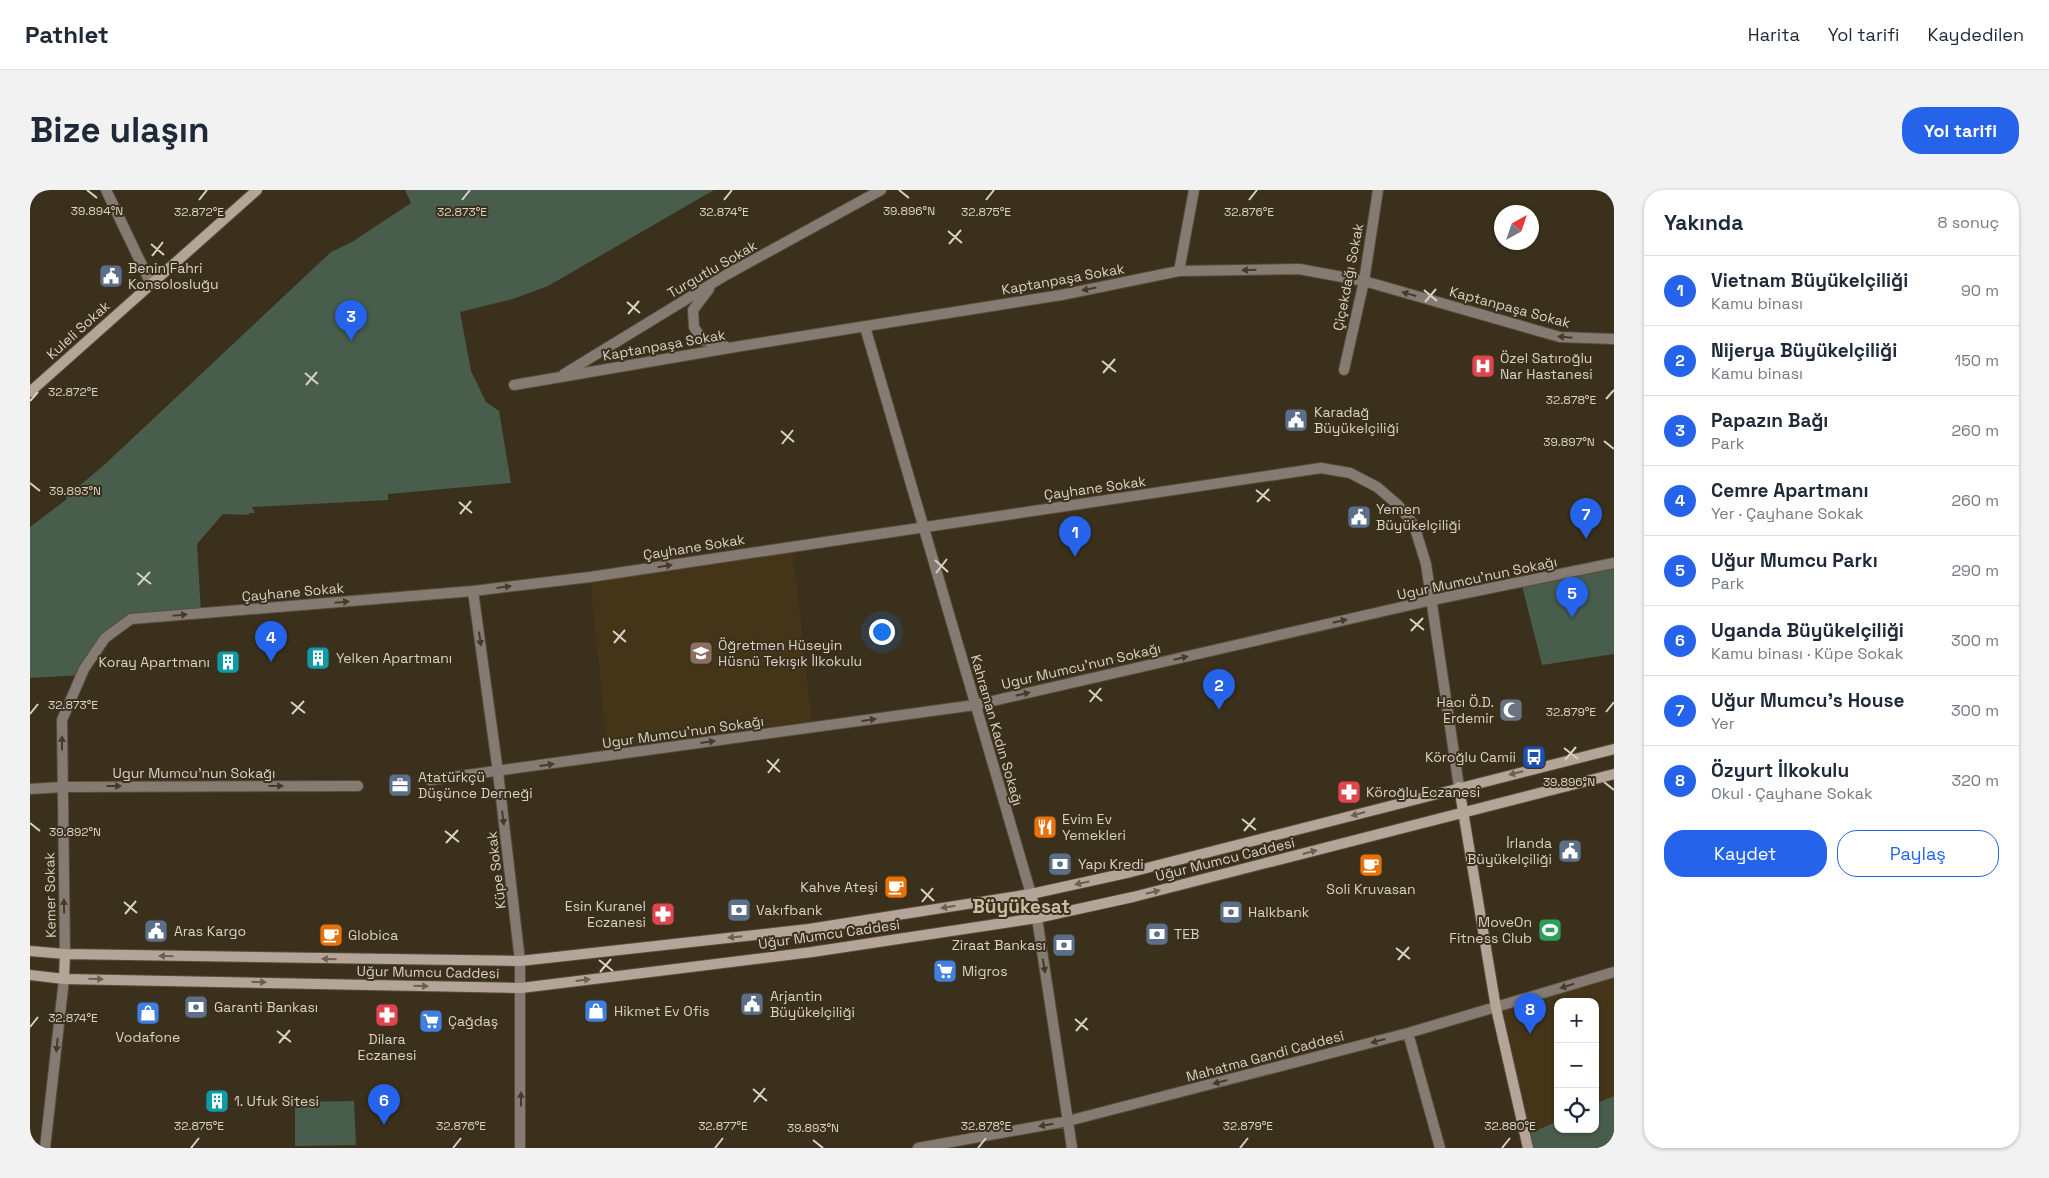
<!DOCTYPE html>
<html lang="tr">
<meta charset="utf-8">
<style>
body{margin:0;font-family:"Space Grotesk",sans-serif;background:#f2f2f3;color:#1f2937}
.controls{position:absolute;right:15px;bottom:15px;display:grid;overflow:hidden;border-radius:10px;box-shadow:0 1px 4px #0004}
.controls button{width:45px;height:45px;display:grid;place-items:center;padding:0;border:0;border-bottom:1px solid #e0e1e3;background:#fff;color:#1f2937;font:25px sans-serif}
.compass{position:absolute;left:1464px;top:15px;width:45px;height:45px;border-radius:50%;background:#fff;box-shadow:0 1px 4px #0004;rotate:40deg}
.you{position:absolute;left:851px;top:441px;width:18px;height:18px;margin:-12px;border:4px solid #fff;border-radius:50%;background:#1a73e8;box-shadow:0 0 0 8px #1a73e833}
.badge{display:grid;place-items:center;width:32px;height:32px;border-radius:50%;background:#2563eb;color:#fff;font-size:16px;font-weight:700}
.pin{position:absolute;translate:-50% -41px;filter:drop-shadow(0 1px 2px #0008)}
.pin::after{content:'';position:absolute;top:26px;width:18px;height:15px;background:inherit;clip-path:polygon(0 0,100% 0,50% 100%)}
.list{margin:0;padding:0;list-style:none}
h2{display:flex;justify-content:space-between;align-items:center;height:65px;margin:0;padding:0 20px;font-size:21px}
h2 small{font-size:16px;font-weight:400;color:#747a83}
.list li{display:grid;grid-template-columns:32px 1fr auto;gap:15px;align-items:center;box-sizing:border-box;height:70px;padding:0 20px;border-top:1px solid #e0e1e3}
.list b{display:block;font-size:19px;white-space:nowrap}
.list p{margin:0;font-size:16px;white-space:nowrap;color:#747a83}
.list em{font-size:16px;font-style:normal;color:#747a83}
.actions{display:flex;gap:10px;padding:15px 20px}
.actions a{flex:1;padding:11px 0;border:1px solid #2563eb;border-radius:20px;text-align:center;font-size:18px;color:#2563eb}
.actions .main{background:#2563eb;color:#fff}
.icon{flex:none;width:28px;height:28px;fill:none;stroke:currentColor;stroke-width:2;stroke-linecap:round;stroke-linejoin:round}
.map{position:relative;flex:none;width:1584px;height:958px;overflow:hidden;border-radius:20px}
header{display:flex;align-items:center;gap:30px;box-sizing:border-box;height:70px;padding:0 25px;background:#fff;border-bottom:1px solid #e0e1e3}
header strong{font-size:24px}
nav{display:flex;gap:28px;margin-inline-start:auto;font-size:18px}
.intro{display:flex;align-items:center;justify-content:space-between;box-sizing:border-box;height:120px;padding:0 30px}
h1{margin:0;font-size:35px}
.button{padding:12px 22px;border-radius:20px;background:#2563eb;color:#fff;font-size:18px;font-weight:700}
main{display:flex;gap:30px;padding:0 30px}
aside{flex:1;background:#fff;border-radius:20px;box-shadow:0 1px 4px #0004}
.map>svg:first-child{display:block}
.built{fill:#443519}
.green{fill:#485d4c}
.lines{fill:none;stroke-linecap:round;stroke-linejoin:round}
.street-casing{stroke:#574d3a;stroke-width:12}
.secondary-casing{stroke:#574d3a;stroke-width:12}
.street{stroke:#857b73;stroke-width:10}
.secondary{stroke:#b4a598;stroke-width:10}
.oneway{fill:#463b28}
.oneway2{fill:#6b5f4d}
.ticks{fill:none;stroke:#d8d1c5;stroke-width:2}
.labels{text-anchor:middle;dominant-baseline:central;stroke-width:4;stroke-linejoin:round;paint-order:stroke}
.poi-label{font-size:14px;fill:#d8d1c5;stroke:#3b301b;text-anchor:start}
.street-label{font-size:14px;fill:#d8d1c5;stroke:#3b301b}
.district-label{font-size:19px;font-weight:bold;fill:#cbbda4;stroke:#3b301b}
.ticks-label{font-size:12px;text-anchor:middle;fill:#d8d1c5;stroke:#3b301b;stroke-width:4;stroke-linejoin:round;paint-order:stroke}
</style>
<header>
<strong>Pathlet</strong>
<nav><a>Harita</a><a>Yol tarifi</a><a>Kaydedilen</a></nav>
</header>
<div class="intro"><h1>Bize ulaşın</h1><a class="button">Yol tarifi</a></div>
<main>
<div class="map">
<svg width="1584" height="958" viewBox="0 0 1584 958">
<rect width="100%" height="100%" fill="#3b301b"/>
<!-- built -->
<path class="built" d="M 762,356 L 783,538 L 578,566 L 560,387 Z
M 1584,782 L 1584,906 L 1565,914 L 1565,812 L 1528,812 L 1528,931 L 1496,945 L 1466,818 Z"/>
<!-- green -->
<path class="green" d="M 375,0 L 684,0 L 518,96 L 483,109 L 430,122 L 441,181 L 456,212 L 469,221 L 481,293 L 358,304 L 358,310 L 222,317 L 225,323 L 219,323 L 219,325 L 193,324 L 167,354 L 171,423 L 101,429 L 75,448 L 52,485 L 0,488 L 0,337 L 37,309 L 36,307 L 73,276 L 301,62 L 322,52 L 381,13 Z
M 1584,373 L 1584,464 L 1512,475 L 1491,392 Z
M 1584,906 L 1584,958 L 1498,958 L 1496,945 L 1528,931 L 1528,939 L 1565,939 L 1565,914 Z
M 324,911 L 326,955 L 265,956 L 265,912 Z"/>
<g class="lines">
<!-- street casing -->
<g class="street-casing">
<path id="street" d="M 76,0 L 121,94
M 1149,81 L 1164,0
M 679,99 L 663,120 L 664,137 L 672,150 L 695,156
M 835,137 L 1001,704
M 1314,180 L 1334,91 L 1348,0
M 534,184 L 696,85 L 851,0
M 484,195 L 711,156 L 1031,105 L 1149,81 L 1269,79 L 1334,91 L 1530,147 L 1584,149
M 443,401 L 468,582 L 490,771 L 490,958
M 400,590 L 945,515 L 1402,410 L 1584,373
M 0,599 L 32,597 L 328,596
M 1007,728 L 1042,958
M 35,764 L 32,530 L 54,479 L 75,448 L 101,429 L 443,401 L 560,387 L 1291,278 L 1320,283 L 1347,297 L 1368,315 L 1384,335 L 1396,374 L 1429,597
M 1378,843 L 1410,958
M 15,958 L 34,789
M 888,958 L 1038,931 L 1378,843 L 1584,782"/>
</g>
<!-- secondary casing -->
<g class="secondary-casing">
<path id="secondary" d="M 0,202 L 227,0
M 1429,597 L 1466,818 L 1498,958
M 1001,704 L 1007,728
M 0,761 L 35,764 L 490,771 L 779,739 L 1001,704 L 1101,682 L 1584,559
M 0,785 L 34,789 L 491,798 L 782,762 L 1007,728 L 1103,707 L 1584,584
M 34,789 L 35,764"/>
</g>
<!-- street -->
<use href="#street" class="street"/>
<!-- secondary -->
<use href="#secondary" class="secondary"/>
</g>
<!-- one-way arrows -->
<defs><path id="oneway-solid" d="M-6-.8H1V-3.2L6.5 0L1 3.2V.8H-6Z" transform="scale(1.25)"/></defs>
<g class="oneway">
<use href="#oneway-solid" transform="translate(1219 80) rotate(179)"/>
<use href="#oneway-solid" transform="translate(1059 99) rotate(169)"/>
<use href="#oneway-solid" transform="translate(1379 104) rotate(-164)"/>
<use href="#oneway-solid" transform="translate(1535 147) rotate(-175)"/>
<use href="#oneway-solid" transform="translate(635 376) rotate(-9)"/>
<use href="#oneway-solid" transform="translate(474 397) rotate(-7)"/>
<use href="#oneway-solid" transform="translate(312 412) rotate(-5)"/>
<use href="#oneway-solid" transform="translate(150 425) rotate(-5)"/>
<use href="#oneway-solid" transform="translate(1310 431) rotate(-13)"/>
<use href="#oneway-solid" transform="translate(450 449) rotate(82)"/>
<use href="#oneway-solid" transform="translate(1151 468) rotate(-13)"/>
<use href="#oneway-solid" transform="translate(993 504) rotate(-13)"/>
<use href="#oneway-solid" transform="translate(839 530) rotate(-8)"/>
<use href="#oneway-solid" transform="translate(678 552) rotate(-8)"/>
<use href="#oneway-solid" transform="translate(32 553) rotate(-90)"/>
<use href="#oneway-solid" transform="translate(517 575) rotate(-8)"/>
<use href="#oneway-solid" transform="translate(84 596)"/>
<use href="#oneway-solid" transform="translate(246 596)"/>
<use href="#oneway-solid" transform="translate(473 628) rotate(83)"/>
<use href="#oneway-solid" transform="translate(34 716) rotate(-91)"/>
<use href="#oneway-solid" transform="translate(1014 776) rotate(81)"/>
<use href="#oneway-solid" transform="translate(1537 796) rotate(163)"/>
<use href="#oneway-solid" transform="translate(1348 851) rotate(165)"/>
<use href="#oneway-solid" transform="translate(27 855) rotate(96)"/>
<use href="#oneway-solid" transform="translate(1190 892) rotate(165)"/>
<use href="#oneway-solid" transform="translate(491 909) rotate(-90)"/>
<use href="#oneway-solid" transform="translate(1016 935) rotate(170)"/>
</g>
<g class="oneway2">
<use href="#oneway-solid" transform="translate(1486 583) rotate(166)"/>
<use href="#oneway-solid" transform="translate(1328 624) rotate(165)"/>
<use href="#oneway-solid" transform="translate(1280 662) rotate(-15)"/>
<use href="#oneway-solid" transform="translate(1052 693) rotate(168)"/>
<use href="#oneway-solid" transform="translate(1123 702) rotate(-14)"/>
<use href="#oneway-solid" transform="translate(918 717) rotate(171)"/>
<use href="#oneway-solid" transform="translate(705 747) rotate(174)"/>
<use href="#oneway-solid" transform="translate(136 766) rotate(-179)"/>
<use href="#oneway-solid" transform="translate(299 769) rotate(-179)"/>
<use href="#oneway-solid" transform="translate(66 789) rotate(1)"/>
<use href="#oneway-solid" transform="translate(553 790) rotate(-7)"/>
<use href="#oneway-solid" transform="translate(229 792) rotate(1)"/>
<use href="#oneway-solid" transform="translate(391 796) rotate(1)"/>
</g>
<!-- ticks -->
<path class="ticks" d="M 57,0 L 67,8M 869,0 L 879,8M 169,10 L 177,0M 432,10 L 440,0M 694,10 L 702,0M 956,10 L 964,0M 1219,10 L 1227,0M 918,41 L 932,53M 121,54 L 134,65M 919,54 L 931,40M 122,66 L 133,52M 1394,100 L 1407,111M 597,112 L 610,123M 1395,112 L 1406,99M 598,124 L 609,111M 1072,171 L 1086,182M 275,183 L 288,194M 1073,183 L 1085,169M 276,195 L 287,182M 1576,209 L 1584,200M 0,211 L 8,202M 751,241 L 764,252M 1574,251 L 1584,259M 752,254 L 763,240M 0,293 L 10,301M 1226,300 L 1240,311M 429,312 L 442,323M 1227,312 L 1239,299M 430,324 L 441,311M 905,370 L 918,382M 107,383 L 121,394M 906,383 L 917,369M 108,395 L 120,382M 1380,429 L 1394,440M 583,441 L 596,452M 1381,441 L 1393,428M 584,453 L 595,440M 1059,500 L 1072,511M 261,512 L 275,523M 1060,512 L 1071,498M 1576,522 L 1584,512M 0,524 L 8,514M 262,524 L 274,511M 1534,558 L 1548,569M 737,570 L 750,582M 1535,570 L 1546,557M 738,583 L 749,569M 1574,592 L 1584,600M 1212,629 L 1226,640M 0,633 L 10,641M 415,641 L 429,652M 1214,641 L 1225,628M 416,653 L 428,640M 891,699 L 904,711M 94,712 L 107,723M 892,712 L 903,698M 95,724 L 106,711M 1366,758 L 1380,769M 569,770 L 583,781M 1368,770 L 1379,757M 570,782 L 581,769M 1045,829 L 1058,840M 0,837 L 8,827M 247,841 L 261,852M 1046,841 L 1057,828M 249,853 L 260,840M 723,899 L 737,911M 724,912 L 735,898M 783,950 L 793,958M 161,958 L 169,948M 423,958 L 431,948M 685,958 L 693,948M 948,958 L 956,948M 1210,958 L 1218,948M 1472,958 L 1480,948"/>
<!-- icons -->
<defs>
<g id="civic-square" transform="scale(1.25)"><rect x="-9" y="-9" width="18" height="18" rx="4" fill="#5c6f8a" stroke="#3b301b"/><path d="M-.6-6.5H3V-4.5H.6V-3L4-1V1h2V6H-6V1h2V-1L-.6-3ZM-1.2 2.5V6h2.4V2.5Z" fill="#fff"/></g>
<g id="hospital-square" transform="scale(1.25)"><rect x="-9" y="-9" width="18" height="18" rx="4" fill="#e0444e" stroke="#3b301b"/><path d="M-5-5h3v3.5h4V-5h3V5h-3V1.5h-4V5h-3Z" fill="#fff"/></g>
<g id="school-square" transform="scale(1.25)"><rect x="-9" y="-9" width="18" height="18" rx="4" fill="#8d6e63" stroke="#3b301b"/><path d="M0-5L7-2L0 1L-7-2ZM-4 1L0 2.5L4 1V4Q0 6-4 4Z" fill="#fff"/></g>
<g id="building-square" transform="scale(1.25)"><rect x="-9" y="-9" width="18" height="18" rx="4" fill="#0f9aa8" stroke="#3b301b"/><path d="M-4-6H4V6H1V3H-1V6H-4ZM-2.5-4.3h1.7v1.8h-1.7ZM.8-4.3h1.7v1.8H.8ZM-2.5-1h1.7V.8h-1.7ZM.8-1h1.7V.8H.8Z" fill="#fff"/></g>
<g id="mosque-square" transform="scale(1.25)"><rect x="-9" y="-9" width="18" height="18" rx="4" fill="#6b7280" stroke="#3b301b"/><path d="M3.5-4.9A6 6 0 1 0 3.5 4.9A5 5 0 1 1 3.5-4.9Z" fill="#fff"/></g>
<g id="bus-square" transform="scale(1.25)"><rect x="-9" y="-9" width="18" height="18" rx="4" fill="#1a4fb4" stroke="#3b301b"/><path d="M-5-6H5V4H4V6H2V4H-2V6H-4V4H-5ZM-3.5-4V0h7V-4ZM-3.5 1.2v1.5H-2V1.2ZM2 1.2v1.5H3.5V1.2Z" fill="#fff"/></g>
<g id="office-square" transform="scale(1.25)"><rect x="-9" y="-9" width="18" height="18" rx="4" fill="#5c6f8a" stroke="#3b301b"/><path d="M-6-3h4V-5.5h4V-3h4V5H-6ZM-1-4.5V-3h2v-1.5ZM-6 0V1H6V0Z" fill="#fff"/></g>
<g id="pharmacy-square" transform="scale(1.25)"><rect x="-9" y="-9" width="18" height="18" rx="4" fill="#e0444e" stroke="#3b301b"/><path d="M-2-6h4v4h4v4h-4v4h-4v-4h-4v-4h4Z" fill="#fff"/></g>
<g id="restaurant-square" transform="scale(1.25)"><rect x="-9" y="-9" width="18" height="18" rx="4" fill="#e8710a" stroke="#3b301b"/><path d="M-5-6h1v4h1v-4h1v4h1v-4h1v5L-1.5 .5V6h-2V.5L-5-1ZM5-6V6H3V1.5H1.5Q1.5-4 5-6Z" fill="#fff"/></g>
<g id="bank-square" transform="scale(1.25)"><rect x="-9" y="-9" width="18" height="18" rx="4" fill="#5c6f8a" stroke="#3b301b"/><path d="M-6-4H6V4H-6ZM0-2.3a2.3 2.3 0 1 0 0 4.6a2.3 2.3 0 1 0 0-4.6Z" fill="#fff"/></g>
<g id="cafe-square" transform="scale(1.25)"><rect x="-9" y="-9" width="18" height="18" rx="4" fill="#e8710a" stroke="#3b301b"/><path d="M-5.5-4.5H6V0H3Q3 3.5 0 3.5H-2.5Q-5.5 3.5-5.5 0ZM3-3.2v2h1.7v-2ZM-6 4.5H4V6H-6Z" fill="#fff"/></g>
<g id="stadium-square" transform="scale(1.25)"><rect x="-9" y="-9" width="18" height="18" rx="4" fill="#2e9e5b" stroke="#3b301b"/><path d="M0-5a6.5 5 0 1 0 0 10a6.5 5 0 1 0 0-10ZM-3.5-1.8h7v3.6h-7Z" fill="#fff"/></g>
<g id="supermarket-square" transform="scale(1.25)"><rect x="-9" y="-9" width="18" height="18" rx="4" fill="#3f7fe0" stroke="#3b301b"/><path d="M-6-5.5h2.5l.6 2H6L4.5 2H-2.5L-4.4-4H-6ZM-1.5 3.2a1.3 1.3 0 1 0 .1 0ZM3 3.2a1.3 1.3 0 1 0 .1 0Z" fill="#fff"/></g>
<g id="shop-square" transform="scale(1.25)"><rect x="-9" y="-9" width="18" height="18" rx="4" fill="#3f7fe0" stroke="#3b301b"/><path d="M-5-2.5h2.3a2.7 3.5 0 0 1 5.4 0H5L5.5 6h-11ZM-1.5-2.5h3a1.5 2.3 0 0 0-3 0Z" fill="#fff"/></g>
</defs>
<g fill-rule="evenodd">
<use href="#civic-square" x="81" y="86"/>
<use href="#hospital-square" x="1453" y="176"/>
<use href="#civic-square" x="1266" y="230"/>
<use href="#civic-square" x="1329" y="327"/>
<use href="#school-square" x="671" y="463"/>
<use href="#building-square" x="288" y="468"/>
<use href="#building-square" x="198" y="472"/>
<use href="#mosque-square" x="1481" y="520"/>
<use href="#bus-square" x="1504" y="567"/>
<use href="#office-square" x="370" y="595"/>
<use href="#pharmacy-square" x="1319" y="602"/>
<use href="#restaurant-square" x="1015" y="637"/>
<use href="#civic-square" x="1540" y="661"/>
<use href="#bank-square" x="1030" y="674"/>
<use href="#cafe-square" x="1341" y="675"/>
<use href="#cafe-square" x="866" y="697"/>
<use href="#bank-square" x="709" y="720"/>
<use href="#bank-square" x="1201" y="722"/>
<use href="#pharmacy-square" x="633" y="724"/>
<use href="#stadium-square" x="1520" y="740"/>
<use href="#civic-square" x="126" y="741"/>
<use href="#bank-square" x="1127" y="744"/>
<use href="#cafe-square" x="301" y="745"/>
<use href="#bank-square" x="1034" y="755"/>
<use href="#supermarket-square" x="915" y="781"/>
<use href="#civic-square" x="722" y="814"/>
<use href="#bank-square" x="166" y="817"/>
<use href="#shop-square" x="566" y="821"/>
<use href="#shop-square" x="118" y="823"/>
<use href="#pharmacy-square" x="357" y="825"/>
<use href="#supermarket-square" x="401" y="831"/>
<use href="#building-square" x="187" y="911"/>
</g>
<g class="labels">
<!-- poi labels -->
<g class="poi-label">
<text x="98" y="78">Benin Fahri<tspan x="98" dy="16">Konsolosluğu</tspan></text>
<text x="1470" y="168">Özel Satıroğlu<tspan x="1470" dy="16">Nar Hastanesi</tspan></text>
<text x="1284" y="222">Karadağ<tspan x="1284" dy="16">Büyükelçiliği</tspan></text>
<text x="1346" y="319">Yemen<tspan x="1346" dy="16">Büyükelçiliği</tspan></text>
<text x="688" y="455">Öğretmen Hüseyin<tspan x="688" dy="16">Hüsnü Tekışık İlkokulu</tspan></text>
<text x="306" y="468">Yelken Apartmanı</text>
<text x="180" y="472" text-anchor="end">Koray Apartmanı</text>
<text x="1464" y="512" text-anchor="end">Hacı Ö.D.<tspan x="1464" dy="16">Erdemir</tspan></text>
<text x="1486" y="567" text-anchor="end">Köroğlu Camii</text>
<text x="388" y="587">Atatürkçü<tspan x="388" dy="16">Düşünce Derneği</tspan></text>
<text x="1336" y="602">Köroğlu Eczanesi</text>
<text x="1032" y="629">Evim Ev<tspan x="1032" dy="16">Yemekleri</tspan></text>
<text x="1522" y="653" text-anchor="end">İrlanda<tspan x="1522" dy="16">Büyükelçiliği</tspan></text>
<text x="1048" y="674">Yapı Kredi</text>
<text x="848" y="697" text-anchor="end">Kahve Ateşi</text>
<text x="1341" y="699" text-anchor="middle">Soli Kruvasan</text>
<text x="616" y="716" text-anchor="end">Esin Kuranel<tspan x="616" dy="16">Eczanesi</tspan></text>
<text x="726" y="720">Vakıfbank</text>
<text x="1218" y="722">Halkbank</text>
<text x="1502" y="732" text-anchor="end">MoveOn<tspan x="1502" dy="16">Fitness Club</tspan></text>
<text x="144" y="741">Aras Kargo</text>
<text x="1144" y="744">TEB</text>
<text x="318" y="745">Globica</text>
<text x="1016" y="755" text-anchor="end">Ziraat Bankası</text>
<text x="932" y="781">Migros</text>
<text x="740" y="806">Arjantin<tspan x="740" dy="16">Büyükelçiliği</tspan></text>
<text x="184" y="817">Garanti Bankası</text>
<text x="584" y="821">Hikmet Ev Ofis</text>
<text x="418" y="831">Çağdaş</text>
<text x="118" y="847" text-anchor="middle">Vodafone</text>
<text x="357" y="849" text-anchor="middle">Dilara<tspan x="357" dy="16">Eczanesi</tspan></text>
<text x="204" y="911">1. Ufuk Sitesi</text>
</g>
<!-- street labels -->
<g class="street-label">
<text transform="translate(682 79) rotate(-30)">Turgutlu Sokak</text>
<text transform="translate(1318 87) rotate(-79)">Çiçekdağı Sokak</text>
<text transform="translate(1033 89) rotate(-10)">Kaptanpaşa Sokak</text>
<text transform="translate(1480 117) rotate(15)">Kaptanpaşa Sokak</text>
<text transform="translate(48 140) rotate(-42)">Kuleli Sokak</text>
<text transform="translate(634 155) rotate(-10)">Kaptanpaşa Sokak</text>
<text transform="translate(1065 298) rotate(-8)">Çayhane Sokak</text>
<text transform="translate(664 357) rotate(-9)">Çayhane Sokak</text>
<text transform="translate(1447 388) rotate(-12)">Ugur Mumcu'nun Sokağı</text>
<text transform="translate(263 402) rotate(-5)">Çayhane Sokak</text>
<text transform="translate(1051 476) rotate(-13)">Ugur Mumcu'nun Sokağı</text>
<text transform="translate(967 540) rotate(74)">Kahraman Kadın Sokağı</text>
<text transform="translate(653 542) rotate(-8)">Ugur Mumcu'nun Sokağı</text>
<text x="164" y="583">Ugur Mumcu'nun Sokağı</text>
<text transform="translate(1195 669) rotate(-14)">Uğur Mumcu Caddesi</text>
<text transform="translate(466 680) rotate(-97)">Küpe Sokak</text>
<text transform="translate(20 705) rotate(-91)">Kemer Sokak</text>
<text transform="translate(799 744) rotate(-8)">Uğur Mumcu Caddesi</text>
<text transform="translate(398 782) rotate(1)">Uğur Mumcu Caddesi</text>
<text transform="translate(1235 866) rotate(-15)">Mahatma Gandi Caddesi</text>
</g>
<!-- district labels -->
<g class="district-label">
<text x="991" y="716">Büyükesat</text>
</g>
</g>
<g class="ticks-label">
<text x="67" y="25">39.894°N</text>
<text x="879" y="25">39.896°N</text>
<text x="169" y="26">32.872°E</text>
<text x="432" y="26">32.873°E</text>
<text x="694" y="26">32.874°E</text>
<text x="956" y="26">32.875°E</text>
<text x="1219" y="26">32.876°E</text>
<text x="43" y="206">32.872°E</text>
<text x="1541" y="214">32.878°E</text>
<text x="1539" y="256">39.897°N</text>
<text x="45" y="305">39.893°N</text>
<text x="43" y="519">32.873°E</text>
<text x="1541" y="526">32.879°E</text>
<text x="1539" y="596">39.896°N</text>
<text x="45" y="646">39.892°N</text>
<text x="43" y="832">32.874°E</text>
<text x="169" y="940">32.875°E</text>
<text x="431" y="940">32.876°E</text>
<text x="693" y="940">32.877°E</text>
<text x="956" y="940">32.878°E</text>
<text x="1218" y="940">32.879°E</text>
<text x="1480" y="940">32.880°E</text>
<text x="783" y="942">39.893°N</text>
</g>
</svg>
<div class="controls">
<button>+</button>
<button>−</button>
<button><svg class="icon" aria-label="locate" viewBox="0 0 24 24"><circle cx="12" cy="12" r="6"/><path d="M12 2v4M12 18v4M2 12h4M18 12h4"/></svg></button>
</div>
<svg class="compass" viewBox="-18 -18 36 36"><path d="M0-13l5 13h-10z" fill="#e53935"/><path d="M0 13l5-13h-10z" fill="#747a83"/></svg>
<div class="you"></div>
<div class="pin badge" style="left:1045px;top:367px">1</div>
<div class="pin badge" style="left:1189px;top:520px">2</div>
<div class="pin badge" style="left:321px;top:151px">3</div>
<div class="pin badge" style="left:241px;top:472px">4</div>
<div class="pin badge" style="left:1542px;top:428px">5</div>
<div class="pin badge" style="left:354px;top:935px">6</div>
<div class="pin badge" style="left:1556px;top:349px">7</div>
<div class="pin badge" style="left:1500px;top:844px">8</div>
</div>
<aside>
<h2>Yakında<small>8 sonuç</small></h2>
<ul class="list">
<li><span class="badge">1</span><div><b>Vietnam Büyükelçiliği</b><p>Kamu binası</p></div><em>90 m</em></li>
<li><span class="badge">2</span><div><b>Nijerya Büyükelçiliği</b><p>Kamu binası</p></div><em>150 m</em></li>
<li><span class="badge">3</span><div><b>Papazın Bağı</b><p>Park</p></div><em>260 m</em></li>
<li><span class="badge">4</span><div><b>Cemre Apartmanı</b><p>Yer · Çayhane Sokak</p></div><em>260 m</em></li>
<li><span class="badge">5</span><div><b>Uğur Mumcu Parkı</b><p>Park</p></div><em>290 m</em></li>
<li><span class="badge">6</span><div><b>Uganda Büyükelçiliği</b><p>Kamu binası · Küpe Sokak</p></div><em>300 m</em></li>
<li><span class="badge">7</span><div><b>Uğur Mumcu's House</b><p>Yer</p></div><em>300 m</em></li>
<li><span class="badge">8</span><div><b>Özyurt İlkokulu</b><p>Okul · Çayhane Sokak</p></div><em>320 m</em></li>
</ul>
<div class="actions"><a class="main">Kaydet</a><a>Paylaş</a></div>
</aside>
</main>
